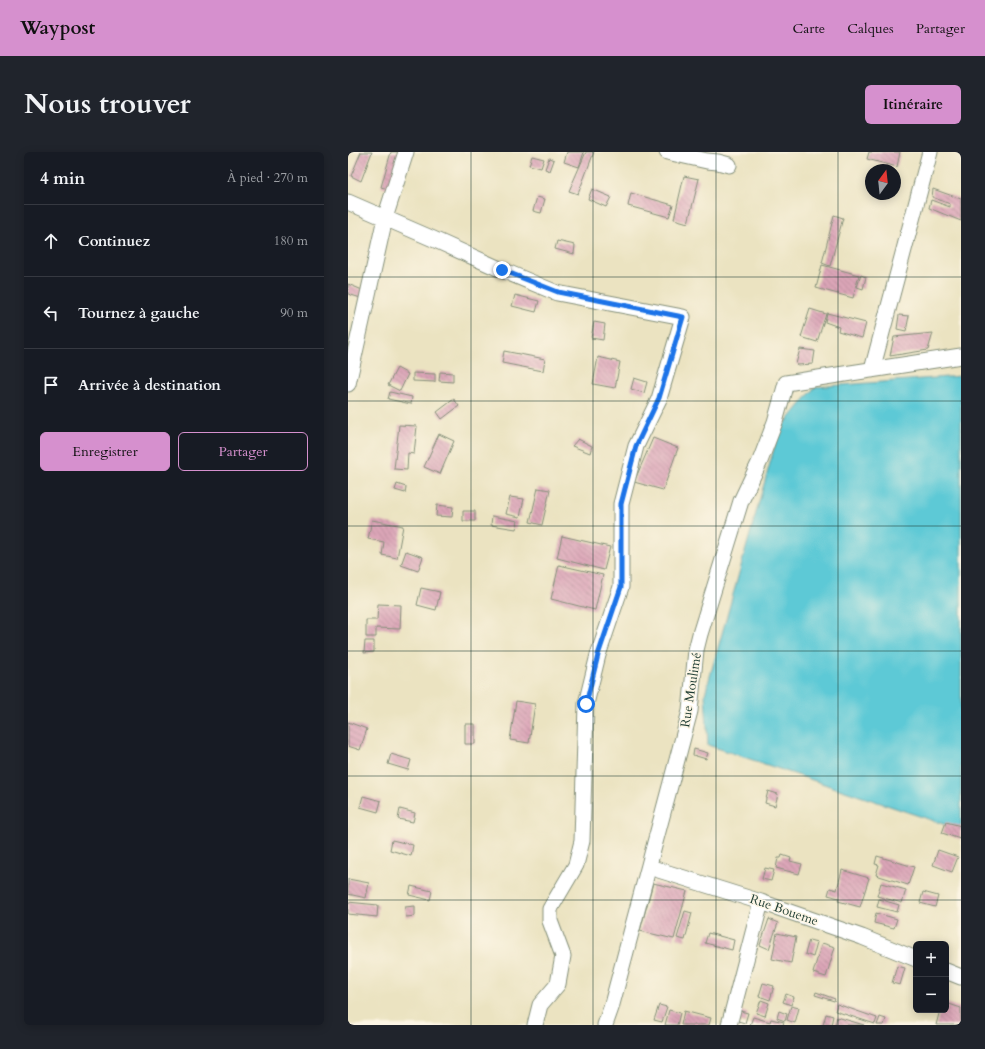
<!DOCTYPE html>
<html lang="fr">
<meta charset="utf-8">
<style>
body{margin:0;font-family:Cardo,serif;background:#20242c;color:#f1f3f6}
.controls{position:absolute;right:12px;bottom:12px;display:grid;overflow:hidden;border-radius:6px;box-shadow:0 2px 10px #0003}
.controls button{width:36px;height:36px;display:grid;place-items:center;padding:0;border:0;border-bottom:1px solid #363941;background:#171b24;color:#f1f3f6;font:20px sans-serif}
.compass{position:absolute;left:517px;top:12px;width:36px;height:36px;border-radius:50%;background:#171b24;box-shadow:0 2px 10px #0003;rotate:15deg}
.stop{position:absolute;width:12px;height:12px;margin:-9px;border:3px solid #1a73e8;border-radius:50%;background:#fff}
.stop.end{background:#1a73e8;border-color:#fff;box-shadow:0 1px 4px #0008}
.list{margin:0;padding:0;list-style:none}
h2{display:flex;justify-content:space-between;align-items:center;height:52px;margin:0;padding:0 16px;font-size:17px}
h2 small{font-size:13px;font-weight:400;color:#9ea1a6}
.list li{display:grid;grid-template-columns:26px 1fr auto;gap:12px;align-items:center;box-sizing:border-box;height:72px;padding:0 16px;border-top:1px solid #363941}
.list b{display:block;font-size:15px;white-space:nowrap}
.list em{font-size:13px;font-style:normal;color:#9ea1a6}
.actions{display:flex;gap:8px;padding:12px 16px}
.actions a{flex:1;padding:9px 0;border:1px solid #d690ce;border-radius:6px;text-align:center;font-size:14px;color:#d690ce}
.actions .main{background:#d690ce;color:#111}
.icon{flex:none;width:22px;height:22px;fill:none;stroke:currentColor;stroke-width:2;stroke-linecap:round;stroke-linejoin:round}
.map{position:relative;flex:none;width:613px;height:873px;overflow:hidden;border-radius:6px}
header{display:flex;align-items:center;gap:24px;box-sizing:border-box;height:56px;padding:0 20px;background:#d690ce;color:#111}
header strong{font-size:19px}
nav{display:flex;gap:22px;margin-inline-start:auto;font-size:14px}
.intro{display:flex;align-items:center;justify-content:space-between;box-sizing:border-box;height:96px;padding:0 24px}
h1{margin:0;font-size:28px}
.button{padding:10px 18px;border-radius:6px;background:#d690ce;color:#111;font-size:14px;font-weight:700}
main{display:flex;gap:24px;padding:0 24px}
aside{flex:1;background:#171b24;border-radius:6px;box-shadow:0 2px 10px #0003}
.map>svg:first-child{display:block}
.water{fill:#5dc9d6;stroke:#3e8385}
.building{fill:url(#building-back-hatch)}
.lines{fill:none;stroke-linecap:round;stroke-linejoin:round}
.minor-casing{stroke:#85907a;stroke-width:17}
.minor{stroke:#fff;stroke-width:15}
.route{stroke:#1a73e8;stroke-width:5}
.grid{fill:none;stroke:#1f3d34;stroke-width:1;stroke-opacity:0.55}
.labels{text-anchor:middle;dominant-baseline:central;stroke-width:3;stroke-linejoin:round;paint-order:stroke}
.street-label{font-size:13px;fill:#1f3d34;stroke:#fcf5e5}
</style>
<header>
<strong>Waypost</strong>
<nav><a>Carte</a><a>Calques</a><a>Partager</a></nav>
</header>
<div class="intro"><h1>Nous trouver</h1><a class="button">Itinéraire</a></div>
<main>
<aside>
<h2>4 min<small>À pied · 270 m</small></h2>
<ul class="list">
<li><svg class="icon" aria-label="ahead" viewBox="0 0 24 24"><path d="M12 20V5M6 11l6-6 6 6"/></svg><div><b>Continuez</b></div><em>180 m</em></li>
<li><svg class="icon" aria-label="left" viewBox="0 0 24 24"><path d="M17 20v-9H6M10 6l-5 5 5 5"/></svg><div><b>Tournez à gauche</b></div><em>90 m</em></li>
<li><svg class="icon" aria-label="arrive" viewBox="0 0 24 24"><path d="M6 21V4h12l-3 4 3 4H6"/></svg><div><b>Arrivée à destination</b></div></li>
</ul>
<div class="actions"><a class="main">Enregistrer</a><a>Partager</a></div>
</aside>
<div class="map">
<svg width="613" height="873" viewBox="0 0 613 873">
<defs>
<pattern id="building-back-hatch" width="6" height="6" patternUnits="userSpaceOnUse"><rect width="6" height="6" fill="#dca6b8"/><path d="M-1 5l2 2M0 0l6 6M5-1l2 2" fill="none" stroke="#b28896"/></pattern>
</defs>
<rect width="100%" height="100%" fill="#fcf5e5"/>
<filter id="ink" filterUnits="userSpaceOnUse"><feTurbulence type="fractalNoise" baseFrequency=".025" numOctaves="2"/><feDisplacementMap in="SourceGraphic" scale="8" xChannelSelector="R" yChannelSelector="G"/><feConvolveMatrix kernelMatrix="1 2 1 2 8 2 1 2 1" color-interpolation-filters="sRGB"/></filter>
<filter id="wash" filterUnits="userSpaceOnUse"><feTurbulence type="fractalNoise" baseFrequency=".012" numOctaves="4" result="noise"/><feDisplacementMap in="SourceGraphic" scale="16" xChannelSelector="R" yChannelSelector="G"/><feGaussianBlur stdDeviation="0.9" result="paint"/><feColorMatrix in="noise" values="0 0 0 0 0 0 0 0 0 0 0 0 0 0 0 0 0 1.4 0 .05"/><feComposite in="paint" operator="in"/></filter>
<g filter="url(#wash)">
<rect width="100%" height="100%" fill="#ebe3c1"/>
<!-- water -->
<path class="water" d="M 613,224 L 613,678 L 360,593 L 357,542 L 431,279 L 467,235 Z"/>
<g id="blocks">
<!-- building -->
<path class="building" d="M 13,0 L 24,0 L 13,29 L 3,24 Z
M 43,0 L 54,0 L 43,38 L 33,35 Z
M 219,0 L 236,0 L 231,15 L 216,10 Z
M 238,0 L 246,0 L 230,42 L 221,39 Z
M 521,0 L 552,0 L 549,15 L 519,7 Z
M 184,4 L 196,7 L 193,16 L 181,13 Z
M 201,6 L 206,8 L 202,19 L 197,17 Z
M 336,24 L 351,27 L 340,71 L 326,67 Z
M 244,37 L 263,45 L 258,55 L 240,47 Z
M 585,37 L 613,47 L 613,69 L 581,56 L 583,48 L 602,55 L 602,52 L 584,45 Z
M 283,41 L 325,53 L 321,65 L 280,54 Z
M 189,45 L 197,47 L 193,61 L 185,59 Z
M 486,63 L 495,66 L 482,114 L 474,111 Z
M 209,89 L 227,93 L 226,102 L 207,97 Z
M 474,113 L 511,123 L 505,146 L 468,136 Z
M 513,123 L 518,125 L 515,137 L 509,135 Z
M 0,132 L 19,140 L 16,147 L 0,142 Z
M 167,143 L 191,149 L 188,160 L 164,154 Z
M 462,157 L 478,162 L 469,190 L 453,185 Z
M 479,161 L 518,171 L 514,186 L 490,179 L 491,175 L 477,170 Z
M 551,163 L 561,164 L 558,179 L 549,177 Z
M 246,170 L 257,172 L 255,188 L 243,186 Z
M 585,181 L 580,198 L 542,204 L 546,185 Z
M 452,197 L 467,199 L 465,212 L 450,213 L 448,212 Z
M 156,199 L 197,207 L 195,219 L 154,211 Z
M 250,205 L 272,210 L 267,236 L 245,232 Z
M 49,216 L 60,222 L 52,239 L 40,233 Z
M 92,220 L 105,221 L 105,230 L 91,229 Z
M 65,221 L 87,222 L 87,230 L 65,229 Z
M 286,226 L 299,230 L 296,241 L 283,237 Z
M 42,240 L 64,245 L 63,252 L 40,247 Z
M 106,247 L 111,254 L 94,267 L 89,260 Z
M 51,273 L 69,274 L 66,302 L 60,301 L 59,318 L 46,317 Z
M 91,282 L 106,289 L 92,322 L 76,315 Z
M 305,286 L 330,296 L 315,338 L 286,330 Z
M 230,287 L 244,294 L 242,301 L 224,294 Z
M 49,332 L 58,335 L 57,341 L 47,338 Z
M 190,336 L 202,338 L 194,373 L 182,370 Z
M 162,345 L 176,347 L 172,365 L 158,362 Z
M 89,353 L 105,355 L 104,365 L 88,364 Z
M 115,359 L 127,359 L 127,369 L 115,369 Z
M 144,364 L 170,369 L 168,377 L 143,373 Z
M 24,368 L 55,374 L 49,406 L 34,403 L 36,390 L 20,387 Z
M 214,384 L 262,395 L 256,418 L 209,406 Z
M 58,399 L 75,405 L 70,419 L 53,413 Z
M 211,413 L 255,423 L 247,458 L 203,447 Z
M 73,436 L 92,440 L 88,458 L 69,453 Z
M 30,452 L 53,453 L 52,477 L 28,476 L 28,485 L 18,485 L 18,468 L 29,468 Z
M 17,489 L 26,489 L 26,500 L 16,501 Z
M 168,549 L 187,552 L 181,591 L 162,588 Z
M 0,570 L 19,577 L 12,598 L 0,594 Z
M 117,572 L 127,572 L 127,592 L 117,592 Z
M 346,597 L 360,601 L 358,607 L 345,603 Z
M 43,602 L 63,608 L 60,618 L 40,612 Z
M 420,639 L 430,642 L 427,654 L 417,651 Z
M 15,644 L 33,649 L 30,660 L 12,655 Z
M 52,657 L 67,661 L 65,670 L 50,667 Z
M 598,670 L 613,674 L 612,687 L 594,681 Z
M 44,688 L 65,693 L 63,704 L 42,698 Z
M 590,698 L 610,705 L 604,720 L 585,713 Z
M 434,703 L 443,706 L 442,709 L 454,712 L 451,722 L 428,716 L 430,706 L 433,706 Z
M 529,704 L 566,715 L 560,733 L 528,723 L 531,713 L 527,712 Z
M 417,716 L 426,718 L 423,729 L 414,727 Z
M 494,718 L 521,726 L 512,755 L 490,749 L 491,746 L 480,743 L 482,736 L 489,738 Z
M 0,727 L 21,731 L 18,746 L 0,742 Z
M 305,731 L 339,739 L 326,787 L 292,779 Z
M 533,731 L 558,738 L 554,751 L 529,744 Z
M 63,734 L 84,739 L 82,748 L 61,743 Z
M 575,740 L 590,744 L 587,755 L 572,751 Z
M 531,747 L 551,753 L 549,760 L 529,755 Z
M 0,750 L 30,753 L 29,765 L 0,762 Z
M 67,754 L 67,764 L 58,765 L 57,755 Z
M 337,759 L 344,761 L 337,788 L 329,786 Z
M 528,761 L 549,767 L 546,776 L 526,771 Z
M 421,767 L 430,771 L 421,797 L 412,793 Z
M 360,781 L 386,788 L 384,798 L 357,791 Z
M 429,781 L 448,785 L 443,811 L 424,807 Z
M 461,788 L 469,790 L 465,805 L 457,802 Z
M 474,791 L 487,795 L 478,825 L 465,821 Z
M 549,814 L 557,816 L 552,833 L 544,831 Z
M 415,831 L 426,834 L 422,848 L 411,844 Z
M 468,840 L 487,847 L 486,849 L 467,843 Z
M 438,842 L 446,845 L 443,853 L 435,850 Z
M 413,848 L 421,851 L 417,864 L 408,861 Z
M 598,851 L 613,856 L 613,873 L 588,873 L 592,858 L 598,858 Z
M 489,852 L 529,866 L 527,872 L 487,859 Z
M 311,853 L 319,855 L 314,870 L 306,868 Z
M 443,854 L 451,856 L 447,871 L 439,868 Z
M 321,858 L 332,861 L 329,873 L 317,873 Z
M 336,859 L 363,866 L 361,873 L 333,873 Z
M 392,859 L 400,861 L 397,871 L 390,869 Z
M 431,859 L 439,862 L 437,869 L 429,866 Z
M 478,862 L 485,864 L 483,873 L 475,873 Z
M 405,865 L 422,870 L 423,867 L 436,870 L 435,873 L 402,873 Z
M 489,865 L 516,873 L 487,873 Z
M 532,865 L 538,867 L 536,873 L 529,873 Z"/>
</g>
</g>
<g filter="url(#ink)">
<use href="#blocks" fill-opacity="0" stroke="#85907a" stroke-width="1"/>
<g class="lines">
<!-- minor casing -->
<g class="minor-casing">
<path id="minor" d="M 319,0 L 359,9 L 370,10 L 381,13
M 0,50 L 83,86 L 154,118 L 209,141 L 335,165 L 311,247 L 288,294 L 273,352 L 273,435 L 250,503 L 238,552 L 234,689 L 228,713 L 202,757 L 202,769 L 215,804 L 210,832 L 192,853 L 187,873
M 524,218 L 582,0
M 0,232 L 37,66 L 58,0
M 301,715 L 413,750 L 514,785 L 568,807
M 598,819 L 613,825
M 257,873 L 263,856 L 342,559 L 348,498 L 352,482 L 393,349 L 412,309 L 427,270 L 438,231 L 613,204
M 381,873 L 413,750"/>
</g>
<!-- minor -->
<use href="#minor" class="minor"/>
</g>
</g>
<g class="lines" filter="url(#ink)">
<!-- route -->
<path class="route" d="M 154,118 L 210,140 L 335,165 L 311,246 L 288,294 L 273,352 L 273,435 L 250,503 L 238,552"/>
</g>
<!-- grid -->
<path class="grid" d="M 123,0 L 123,873M 245,0 L 245,873M 368,0 L 368,873M 490,0 L 490,873M 0,125 L 613,125M 0,249 L 613,249M 0,374 L 613,374M 0,499 L 613,499M 0,624 L 613,624M 0,748 L 613,748"/>
<g class="labels">
<!-- street labels -->
<g class="street-label">
<text transform="translate(343 538) rotate(-81)">Rue Moulimé</text>
<text transform="translate(436 758) rotate(19)">Rue Boueme</text>
</g>
</g>
</svg>
<div class="controls">
<button>+</button>
<button>−</button>
</div>
<svg class="compass" viewBox="-18 -18 36 36"><path d="M0-13l5 13h-10z" fill="#e53935"/><path d="M0 13l5-13h-10z" fill="#9ea1a6"/></svg>
<div class="stop" style="left:238px;top:552px"></div>
<div class="stop end" style="left:154px;top:118px"></div>
</div>
</main>
